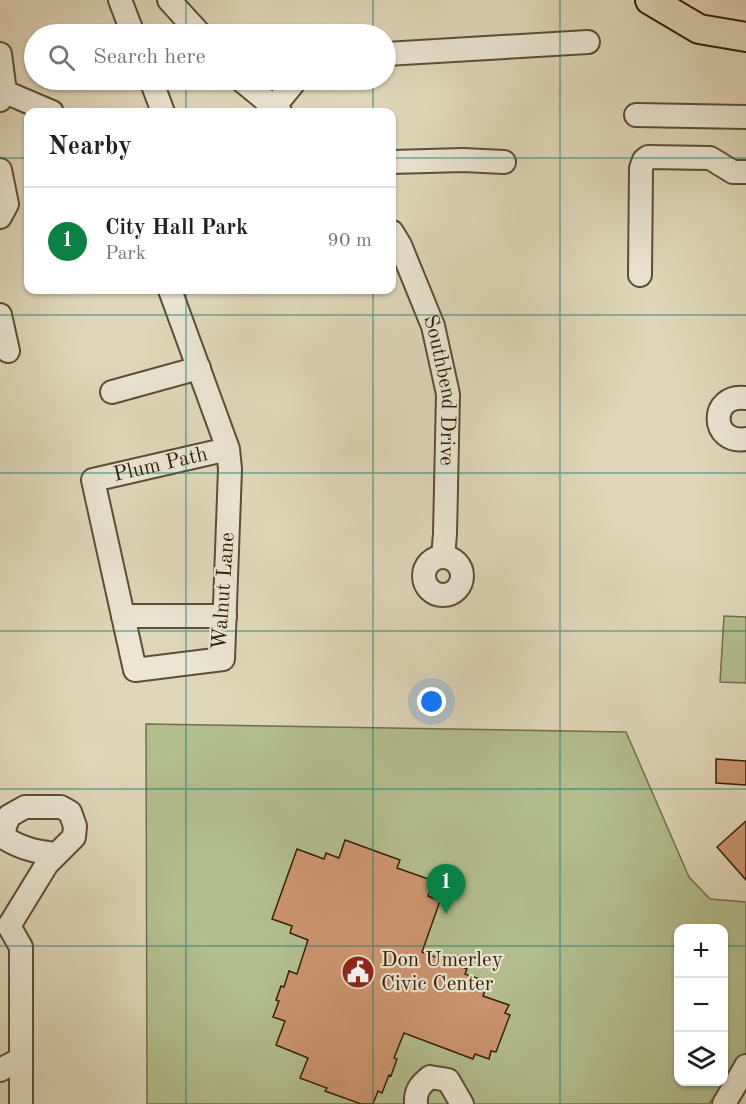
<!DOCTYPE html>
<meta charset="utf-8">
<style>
body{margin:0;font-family:"Old Standard TT",serif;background:#f6f6f6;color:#202124}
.controls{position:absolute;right:18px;bottom:18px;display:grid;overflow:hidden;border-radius:12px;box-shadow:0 2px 4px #0004}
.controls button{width:54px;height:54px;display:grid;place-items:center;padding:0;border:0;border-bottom:2px solid #e0e0e0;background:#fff;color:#202124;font:30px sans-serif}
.you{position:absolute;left:432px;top:702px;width:21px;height:21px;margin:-15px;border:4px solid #fff;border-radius:50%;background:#1a73e8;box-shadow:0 0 0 9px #1a73e833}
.badge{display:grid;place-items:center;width:39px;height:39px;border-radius:50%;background:#0b8043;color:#fff;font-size:20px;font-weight:700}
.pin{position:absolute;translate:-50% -50px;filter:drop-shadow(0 2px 3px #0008)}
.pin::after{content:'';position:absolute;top:32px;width:21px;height:18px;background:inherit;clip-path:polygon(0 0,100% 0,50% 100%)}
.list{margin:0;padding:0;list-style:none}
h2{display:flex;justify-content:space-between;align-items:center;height:78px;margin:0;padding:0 24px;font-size:26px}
h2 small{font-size:20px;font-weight:400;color:#757577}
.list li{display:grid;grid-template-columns:39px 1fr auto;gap:18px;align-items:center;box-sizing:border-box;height:108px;padding:0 24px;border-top:2px solid #e0e0e0}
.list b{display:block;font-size:22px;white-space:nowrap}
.list p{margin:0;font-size:20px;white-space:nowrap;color:#757577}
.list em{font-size:20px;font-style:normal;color:#757577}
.icon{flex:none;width:33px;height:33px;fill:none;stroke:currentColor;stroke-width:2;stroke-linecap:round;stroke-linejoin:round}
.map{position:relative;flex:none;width:746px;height:1104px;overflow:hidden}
.search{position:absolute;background:#fff;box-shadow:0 2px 4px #0004;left:24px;top:24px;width:372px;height:66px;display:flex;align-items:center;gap:15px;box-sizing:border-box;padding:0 21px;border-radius:33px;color:#757577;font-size:22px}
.panel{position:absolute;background:#fff;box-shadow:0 2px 4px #0004;left:24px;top:108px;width:372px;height:186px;border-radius:12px}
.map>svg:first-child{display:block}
.green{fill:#b3be8f;stroke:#736f4a;stroke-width:1.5;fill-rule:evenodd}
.building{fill:#cc9570;stroke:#332006;stroke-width:1.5}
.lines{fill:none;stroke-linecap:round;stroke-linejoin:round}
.minor-casing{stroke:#5e4e33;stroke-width:26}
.major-casing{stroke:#332006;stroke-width:32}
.minor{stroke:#ebe5d2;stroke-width:22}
.major{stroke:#e0d7ba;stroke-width:28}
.grid{fill:none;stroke:#0f766e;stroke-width:1.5;stroke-opacity:0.55}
.labels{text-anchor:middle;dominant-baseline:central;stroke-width:4.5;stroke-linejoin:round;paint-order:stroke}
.street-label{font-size:21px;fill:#332006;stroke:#ebe5d2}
.poi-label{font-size:21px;fill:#332006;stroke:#ebe5d2;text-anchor:start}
</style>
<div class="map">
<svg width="746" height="1104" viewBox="0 0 746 1104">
<rect width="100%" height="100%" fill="#e0d7ba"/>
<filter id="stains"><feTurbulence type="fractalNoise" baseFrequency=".00333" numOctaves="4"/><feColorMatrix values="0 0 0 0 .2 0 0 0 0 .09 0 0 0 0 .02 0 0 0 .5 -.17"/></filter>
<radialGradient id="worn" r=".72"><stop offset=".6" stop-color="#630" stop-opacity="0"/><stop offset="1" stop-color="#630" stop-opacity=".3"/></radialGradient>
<!-- green -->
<path class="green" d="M 724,616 L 746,617 L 746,683 L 720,682 Z
M 146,724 L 626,732 L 689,877 L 710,899 L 746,902 L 746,1053 L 709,1104 L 147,1104 ZM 678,928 L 724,928 L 724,1082 L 678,1082 Z"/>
<!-- building -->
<path class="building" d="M 716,759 L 746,761 L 746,785 L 716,783 Z
M 746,821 L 746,880 L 717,847 Z
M 345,840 L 400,860 L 397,868 L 434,881 L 428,896 L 440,901 L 422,952 L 467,969 L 465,974 L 488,982 L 483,996 L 509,1005 L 505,1013 L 510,1015 L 496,1052 L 491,1051 L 489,1059 L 475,1054 L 473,1059 L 404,1033 L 394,1058 L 397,1059 L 391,1076 L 389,1075 L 382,1093 L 378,1091 L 373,1104 L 361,1104 L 325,1091 L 327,1088 L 300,1078 L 308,1058 L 276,1045 L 285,1021 L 273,1017 L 279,1001 L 276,1000 L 281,986 L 284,987 L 289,971 L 297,974 L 308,940 L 290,933 L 292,926 L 272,919 L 297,849 L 324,859 L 326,853 L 339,858 Z"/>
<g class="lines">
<!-- minor casing -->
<g class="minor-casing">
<g id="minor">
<path d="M 120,0 L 133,34"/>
<path d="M 169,0 L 200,34"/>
<path d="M 0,54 L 5,92 L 0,100"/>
<path d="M 386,54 L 588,42"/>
<path d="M 151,80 L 163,112"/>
<path d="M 241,80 L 280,112"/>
<path d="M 5,92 L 52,112"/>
<path d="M 274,107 L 296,80"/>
<path d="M 636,115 L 746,117"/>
<path d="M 392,162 L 463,160 L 504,162"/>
<path d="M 0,170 L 7,204 L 0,217"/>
<path id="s1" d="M 392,232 L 400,245 L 433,326 L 448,394 L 445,534 L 443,557"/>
<path d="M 640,275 L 641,168 L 644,160 L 648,157 L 710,158 L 733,172 L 746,172"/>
<path id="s2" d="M 170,290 L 228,449 L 230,469 L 223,659 L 135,670 L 93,480 L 228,449"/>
<path d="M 0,315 L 8,351"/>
<path d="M 112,392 L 199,368"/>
<path d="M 746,398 C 709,393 710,445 746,439"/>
<circle cx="443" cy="576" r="19"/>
<path d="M 123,616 L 225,616"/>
<path d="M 9,926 L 47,864 L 74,837 L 75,826 L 70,812 L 61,807 L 25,807 L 9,816 L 4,829 L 6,839 C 23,849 37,852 57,854"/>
<path d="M 9,926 L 21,947 L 21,1104"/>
<path d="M 0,1070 L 21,1059"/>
<path d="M 416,1104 C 415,1091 420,1085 430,1077 L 448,1080 L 462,1104"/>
<path d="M 724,1104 L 746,1066"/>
</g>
</g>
<!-- major casing -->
<g class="major-casing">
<path id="major" d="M 650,0 L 699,29 L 746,37"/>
</g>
<!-- minor -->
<use href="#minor" class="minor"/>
<!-- major -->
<use href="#major" class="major"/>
</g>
<!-- grid -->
<path class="grid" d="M 186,0 L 186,34M 373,0 L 373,34M 560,0 L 560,1104M 186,80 L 186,112M 373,80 L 373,112M 0,158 L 28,158M 392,158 L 746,158M 186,290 L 186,1104M 373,290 L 373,1104M 0,315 L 746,315M 0,473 L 746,473M 0,631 L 746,631M 0,789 L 746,789M 0,946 L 678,946M 724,946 L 746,946"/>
<!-- icons -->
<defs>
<g id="civic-disc" transform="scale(1.725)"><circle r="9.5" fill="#8f2418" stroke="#ebe5d2"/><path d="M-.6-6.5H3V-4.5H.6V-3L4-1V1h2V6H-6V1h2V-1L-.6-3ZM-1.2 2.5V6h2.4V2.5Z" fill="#fff"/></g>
</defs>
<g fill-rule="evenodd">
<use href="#civic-disc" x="358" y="972"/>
</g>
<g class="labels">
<!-- street labels -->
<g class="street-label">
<text stroke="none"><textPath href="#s1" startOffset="168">Southbend Drive</textPath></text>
<text stroke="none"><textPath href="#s2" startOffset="732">Plum Path</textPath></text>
<text transform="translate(224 591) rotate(-86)">Walnut Lane</text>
</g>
<!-- poi labels -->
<g class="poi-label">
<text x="381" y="960">Don Umerley<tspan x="381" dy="24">Civic Center</tspan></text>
</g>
</g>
<rect width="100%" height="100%" filter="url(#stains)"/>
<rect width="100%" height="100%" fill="url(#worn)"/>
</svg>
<div class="controls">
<button>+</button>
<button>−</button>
<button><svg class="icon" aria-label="layers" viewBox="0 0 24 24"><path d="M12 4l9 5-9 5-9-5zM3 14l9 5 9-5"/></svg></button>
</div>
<div class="you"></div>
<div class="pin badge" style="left:446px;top:914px">1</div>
<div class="search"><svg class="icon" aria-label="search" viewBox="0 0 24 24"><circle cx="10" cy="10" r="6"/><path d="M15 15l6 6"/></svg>Search here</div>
<section class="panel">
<h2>Nearby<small></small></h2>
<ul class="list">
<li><span class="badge">1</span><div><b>City Hall Park</b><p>Park</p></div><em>90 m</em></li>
</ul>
</section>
</div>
